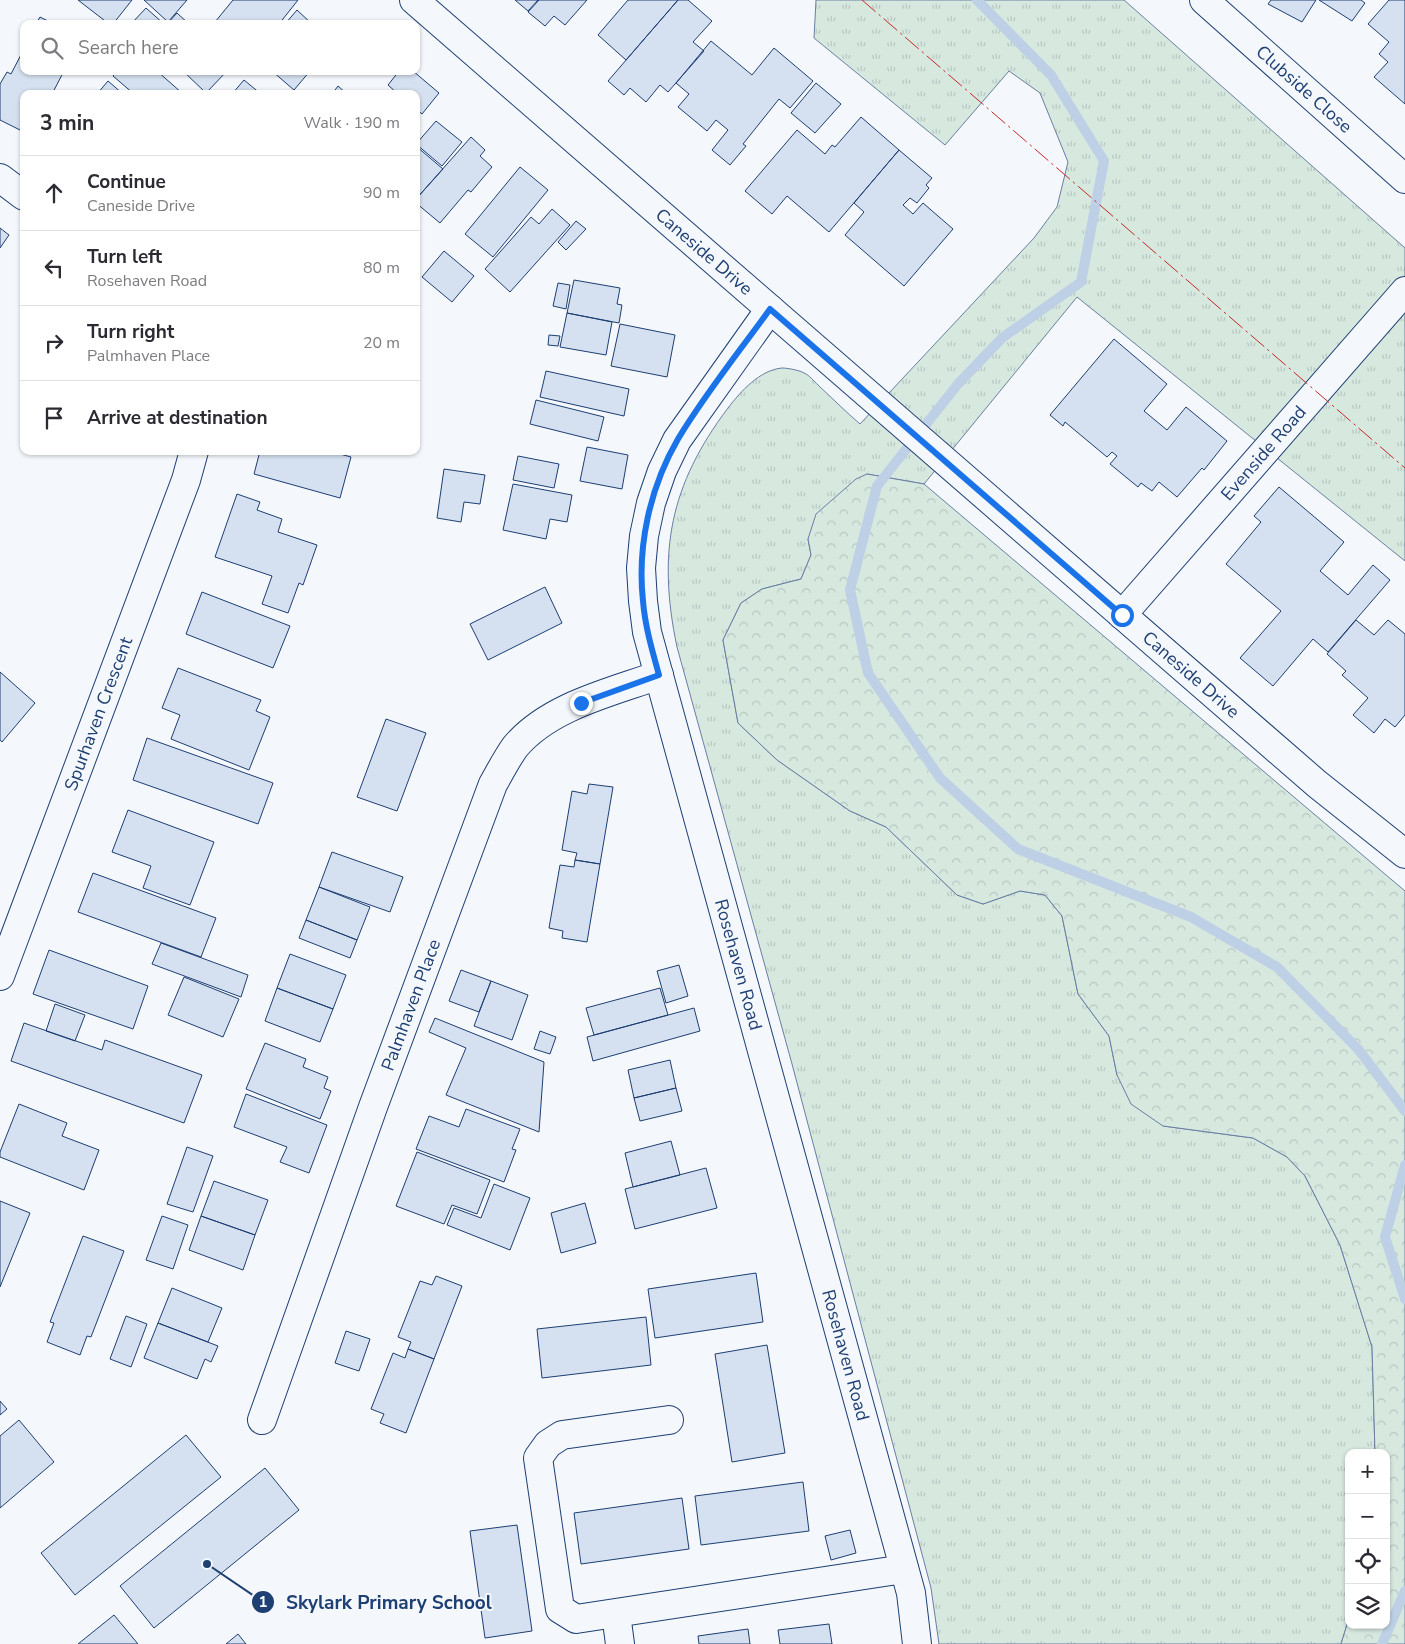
<!DOCTYPE html>
<meta charset="utf-8">
<style>
body{margin:0;font-family:"Nunito Sans",sans-serif;background:#f7f7f7;color:#2b2b33}
.controls{position:absolute;right:15px;bottom:15px;display:grid;overflow:hidden;border-radius:10px;box-shadow:0 1px 4px #0004}
.controls button{width:45px;height:45px;display:grid;place-items:center;padding:0;border:0;border-bottom:1px solid #e1e1e2;background:#fff;color:#2b2b33;font:25px sans-serif}
.stop{position:absolute;width:15px;height:15px;margin:-11px;border:4px solid #1a73e8;border-radius:50%;background:#fff}
.stop.end{background:#1a73e8;border-color:#fff;box-shadow:0 1px 5px #0008}
.list{margin:0;padding:0;list-style:none}
h2{display:flex;justify-content:space-between;align-items:center;height:65px;margin:0;padding:0 20px;font-size:21px}
h2 small{font-size:16px;font-weight:400;color:#7c7c81}
.list li{display:grid;grid-template-columns:32px 1fr auto;gap:15px;align-items:center;box-sizing:border-box;height:75px;padding:0 20px;border-top:1px solid #e1e1e2}
.list b{display:block;font-size:19px;white-space:nowrap}
.list p{margin:0;font-size:16px;white-space:nowrap;color:#7c7c81}
.list em{font-size:16px;font-style:normal;color:#7c7c81}
.icon{flex:none;width:28px;height:28px;fill:none;stroke:currentColor;stroke-width:2;stroke-linecap:round;stroke-linejoin:round}
.map{position:relative;flex:none;width:1405px;height:1644px;overflow:hidden}
.search{position:absolute;background:#fff;box-shadow:0 1px 4px #0004;left:20px;top:20px;width:400px;height:55px;display:flex;align-items:center;gap:12px;box-sizing:border-box;padding:0 18px;border-radius:10px;color:#7c7c81;font-size:19px}
.panel{position:absolute;background:#fff;box-shadow:0 1px 4px #0004;left:20px;top:90px;width:400px;height:365px;border-radius:10px}
.map>svg:first-child{display:block}
.grass{fill:url(#grass-tufts);stroke:#687fa3}
.forest{fill:url(#forest-crowns);stroke:#687fa3}
.lines{fill:none;stroke-linecap:round;stroke-linejoin:round}
.stream{stroke:#bed0e5;stroke-width:10}
.building{fill:#d5e0f0;stroke:#1d3f73}
.minor-casing{stroke:#1d3f73;stroke-width:30}
.minor{stroke:#f4f7fb;stroke-width:28}
.power{stroke:#c62828;stroke-width:1;stroke-dasharray:18 4 2.5 4;stroke-linecap:butt}
.route{stroke:#1a73e8;stroke-width:6}
.labels{text-anchor:middle;dominant-baseline:central;stroke-width:4;stroke-linejoin:round;paint-order:stroke}
.street-label{font-size:18px;fill:#1d3f73;stroke:#f4f7fb}
.leader{fill:none;stroke:#1d3f73;stroke-width:2}
.callout-dot{fill:#1d3f73;stroke:#f4f7fb;stroke-width:2}
.mark-label{font-size:15px;text-anchor:middle;font-weight:bold;fill:#fff}
.callout-label{font-size:19px;text-anchor:middle;font-weight:bold;fill:#1d3f73;stroke:#f4f7fb;stroke-width:4;stroke-linejoin:round;paint-order:stroke}
</style>
<div class="map">
<svg width="1405" height="1644" viewBox="0 0 1405 1644">
<defs>
<pattern id="grass-tufts" width="24" height="20" patternUnits="userSpaceOnUse" patternTransform="scale(1.25)"><rect width="24" height="20" fill="#d7e8df"/><path d="M3 7l-1-3M5 7V3M7 7l1-3M15 17l-1-3M17 17v-4M19 17l1-3" fill="none" stroke="#b8c8c3"/></pattern>
<pattern id="forest-crowns" width="20" height="18" patternUnits="userSpaceOnUse" patternTransform="scale(1.25)"><rect width="20" height="18" fill="#d7e8df"/><path d="M2 6a3 3 0 1 1 6 0M12 15a3 3 0 1 1 6 0" fill="none" stroke="#b8c8c3"/></pattern>
</defs>
<rect width="100%" height="100%" fill="#f4f7fb"/>
<!-- grass -->
<path class="grass" d="M 816,0 L 1124,0 L 1405,248 L 1405,561 L 1077,297 L 924,484 L 867,474 L 808,539 L 811,555 L 801,579 L 762,589 L 741,603 L 723,640 L 738,723 L 777,760 L 850,811 L 886,827 L 957,895 L 983,904 L 1020,891 L 1045,895 L 1062,916 L 1078,994 L 1109,1036 L 1117,1075 L 1163,1126 L 1253,1138 L 1287,1157 L 1305,1176 L 1340,1245 L 1372,1347 L 1375,1453 L 1349,1453 L 1349,1618 L 1341,1644 L 939,1644 L 931,1588 L 792,1064 L 677,647 C 657,552 670,485 728,408 C 741,391 760,370 782,368 C 787,368 799,370 804,373 C 809,375 814,381 818,385 C 832,398 846,412 860,424 L 1034,238 L 1057,207 L 1068,162 L 1040,93 L 1009,71 L 945,145 L 814,38 Z"/>
<!-- forest -->
<path class="forest" d="M 867,474 L 924,484 L 1405,891 L 1405,1644 L 1341,1644 L 1349,1618 L 1349,1625 L 1386,1625 L 1386,1453 L 1375,1453 L 1372,1347 L 1340,1245 L 1305,1176 L 1287,1157 L 1253,1138 L 1163,1126 L 1131,1104 L 1117,1075 L 1109,1036 L 1078,994 L 1062,916 L 1045,895 L 1020,891 L 983,904 L 957,895 L 886,827 L 850,811 L 777,760 L 738,723 L 723,640 L 741,603 L 762,589 L 801,579 L 811,555 L 808,539 L 816,514 L 856,479 Z"/>
<g class="lines">
<!-- stream -->
<path class="stream" d="M 977,0 L 1051,75 L 1104,161 L 1081,282 L 1002,338 L 958,384 L 877,486 L 850,590 L 868,673 L 940,778 L 1018,849 L 1191,917 L 1277,967 L 1358,1049 L 1405,1111
M 1405,1165 L 1385,1237 L 1405,1299
M 1382,1644 L 1405,1591"/>
</g>
<!-- building -->
<path class="building" d="M 78,0 L 132,0 L 113,24 L 109,24 Z
M 144,0 L 187,0 L 168,22 Z
M 233,0 L 298,0 L 279,24 L 217,24 L 215,22 Z
M 515,0 L 538,0 L 528,11 Z
M 539,0 L 587,0 L 565,25 L 554,16 L 545,26 L 528,12 Z
M 628,0 L 678,0 L 626,60 L 598,35 Z
M 678,0 L 688,0 L 712,21 L 693,42 L 704,51 L 668,92 L 660,85 L 646,102 L 630,88 L 624,95 L 608,81 Z
M 1271,0 L 1316,0 L 1302,22 L 1268,4 Z
M 1319,0 L 1361,0 L 1365,3 L 1352,21 Z
M 1389,0 L 1405,0 L 1405,104 L 1374,77 L 1388,62 L 1379,54 L 1389,42 L 1368,24 Z
M 146,8 L 164,24 L 131,24 Z
M 297,10 L 312,24 L 285,24 Z
M 177,13 L 189,24 L 167,24 Z
M 40,17 L 54,24 L 36,24 Z
M 711,41 L 752,75 L 774,48 L 813,81 L 790,108 L 779,99 L 743,144 L 746,146 L 730,165 L 712,150 L 728,130 L 716,120 L 707,131 L 678,107 L 689,94 L 676,83 Z
M 24,49 L 24,71 L 64,71 L 52,94 L 24,94 L 24,132 L 0,120 L 0,84 L 7,72 L 11,74 Z
M 117,71 L 157,71 L 182,93 L 134,94 L 113,76 Z
M 183,71 L 227,71 L 206,93 Z
M 272,71 L 310,71 L 294,90 Z
M 399,71 L 413,71 L 439,93 L 422,114 L 416,109 L 416,94 L 398,94 L 388,85 Z
M 244,80 L 261,94 L 232,94 Z
M 108,81 L 123,94 L 97,94 Z
M 816,83 L 841,104 L 815,133 L 791,113 Z
M 338,86 L 347,94 L 332,94 Z
M 861,117 L 899,150 L 829,232 L 787,196 L 772,214 L 745,191 L 797,130 L 825,154 L 832,145 L 835,147 Z
M 436,121 L 462,142 L 442,166 L 416,144 Z
M 471,137 L 485,150 L 480,156 L 492,167 L 471,192 L 468,190 L 440,223 L 416,203 L 416,199 Z
M 416,146 L 443,169 L 416,199 Z
M 899,150 L 932,178 L 926,185 L 929,188 L 917,203 L 910,198 L 903,205 L 913,214 L 923,203 L 953,229 L 904,286 L 845,235 L 864,212 L 854,203 Z
M 520,167 L 548,190 L 493,257 L 465,234 Z
M 552,209 L 570,225 L 510,292 L 485,269 L 531,217 L 539,224 Z
M 576,221 L 586,229 L 566,250 L 558,242 Z
M 0,228 L 9,235 L 0,248 Z
M 444,251 L 474,276 L 452,302 L 422,277 Z
M 574,280 L 620,288 L 617,304 L 622,305 L 619,323 L 567,313 Z
M 558,283 L 570,285 L 566,309 L 553,306 Z
M 567,313 L 612,322 L 606,355 L 560,347 Z
M 620,324 L 675,335 L 667,377 L 611,366 Z
M 549,335 L 560,336 L 558,346 L 548,345 Z
M 1114,339 L 1167,384 L 1144,411 L 1167,430 L 1186,407 L 1227,441 L 1204,470 L 1202,468 L 1177,497 L 1159,482 L 1152,491 L 1141,483 L 1138,487 L 1110,464 L 1117,456 L 1112,452 L 1107,457 L 1065,422 L 1063,426 L 1050,415 Z
M 546,371 L 629,389 L 624,416 L 540,397 Z
M 536,400 L 604,417 L 598,441 L 530,424 Z
M 587,447 L 628,455 L 622,489 L 580,481 Z
M 260,451 L 329,451 L 351,457 L 340,498 L 254,474 Z
M 518,456 L 559,464 L 554,488 L 513,480 Z
M 444,469 L 485,475 L 480,504 L 464,502 L 461,522 L 437,518 Z
M 513,484 L 572,495 L 567,522 L 550,519 L 546,539 L 503,530 Z
M 1279,487 L 1344,542 L 1320,571 L 1348,595 L 1373,565 L 1390,580 L 1328,652 L 1313,639 L 1273,686 L 1240,658 L 1281,611 L 1226,564 L 1261,522 L 1254,516 Z
M 237,494 L 260,502 L 257,510 L 282,519 L 278,532 L 317,545 L 303,585 L 299,583 L 288,613 L 262,604 L 272,576 L 215,557 Z
M 545,587 L 562,623 L 488,660 L 470,624 Z
M 202,592 L 290,626 L 273,668 L 186,634 Z
M 1356,620 L 1374,635 L 1388,620 L 1405,634 L 1405,715 L 1395,727 L 1385,719 L 1374,733 L 1353,715 L 1368,698 L 1342,675 L 1346,671 L 1327,654 Z
M 178,668 L 261,700 L 256,711 L 270,717 L 249,770 L 171,739 L 180,715 L 162,708 Z
M 0,672 L 35,703 L 2,742 L 0,740 Z
M 386,719 L 426,733 L 397,811 L 357,797 Z
M 147,738 L 273,783 L 258,824 L 133,780 Z
M 589,784 L 613,787 L 600,864 L 575,860 L 577,853 L 562,850 L 572,791 L 587,794 Z
M 128,810 L 214,842 L 190,905 L 143,888 L 151,866 L 112,852 Z
M 332,852 L 403,877 L 390,912 L 319,887 Z
M 575,860 L 600,864 L 587,942 L 562,938 L 563,931 L 549,928 L 560,865 L 574,867 Z
M 93,873 L 216,918 L 201,957 L 78,912 Z
M 319,887 L 370,907 L 357,940 L 306,920 Z
M 306,920 L 357,940 L 350,958 L 299,938 Z
M 161,943 L 248,975 L 241,997 L 152,964 Z
M 49,950 L 148,986 L 133,1029 L 33,994 Z
M 290,954 L 346,975 L 333,1009 L 277,988 Z
M 679,965 L 688,996 L 666,1003 L 657,971 Z
M 461,970 L 491,981 L 479,1012 L 449,1001 Z
M 184,977 L 239,999 L 223,1037 L 168,1015 Z
M 491,981 L 528,995 L 512,1040 L 474,1026 Z
M 277,988 L 333,1009 L 320,1042 L 265,1021 Z
M 660,988 L 668,1015 L 594,1035 L 586,1008 Z
M 55,1004 L 85,1015 L 75,1041 L 46,1031 Z
M 694,1008 L 700,1031 L 593,1061 L 587,1037 Z
M 435,1018 L 544,1062 L 539,1132 L 446,1095 L 466,1048 L 429,1032 Z
M 24,1023 L 102,1050 L 105,1040 L 202,1075 L 184,1123 L 11,1061 Z
M 540,1031 L 556,1037 L 550,1054 L 534,1049 Z
M 265,1043 L 306,1059 L 303,1067 L 328,1077 L 324,1088 L 331,1091 L 320,1119 L 246,1089 Z
M 670,1060 L 676,1088 L 634,1098 L 628,1070 Z
M 676,1088 L 682,1111 L 640,1121 L 634,1098 Z
M 246,1094 L 327,1125 L 309,1173 L 280,1162 L 287,1147 L 234,1127 Z
M 19,1104 L 67,1123 L 62,1136 L 99,1150 L 84,1190 L 0,1157 L 0,1152 Z
M 466,1109 L 520,1129 L 512,1149 L 516,1150 L 504,1182 L 416,1149 L 429,1116 L 459,1127 Z
M 671,1141 L 680,1175 L 633,1187 L 625,1153 Z
M 187,1147 L 213,1156 L 193,1212 L 167,1204 Z
M 417,1152 L 490,1180 L 477,1214 L 452,1205 L 444,1224 L 396,1206 Z
M 706,1168 L 717,1208 L 635,1229 L 625,1189 Z
M 214,1181 L 268,1200 L 255,1235 L 201,1216 Z
M 494,1184 L 530,1198 L 510,1250 L 447,1225 L 454,1208 L 481,1218 Z
M 0,1201 L 30,1213 L 0,1287 Z
M 585,1203 L 596,1243 L 561,1253 L 551,1213 Z
M 162,1216 L 188,1225 L 173,1269 L 146,1260 Z
M 201,1216 L 255,1235 L 243,1270 L 189,1250 Z
M 83,1236 L 124,1251 L 91,1337 L 87,1336 L 80,1355 L 47,1342 L 54,1323 L 50,1322 Z
M 756,1273 L 763,1322 L 655,1338 L 648,1289 Z
M 436,1276 L 462,1286 L 434,1359 L 408,1349 L 411,1342 L 398,1337 L 420,1281 L 432,1285 Z
M 172,1288 L 222,1308 L 208,1342 L 158,1323 Z
M 126,1316 L 147,1324 L 131,1367 L 110,1359 Z
M 646,1317 L 651,1365 L 542,1378 L 537,1329 Z
M 158,1323 L 218,1346 L 211,1362 L 205,1359 L 197,1379 L 144,1358 Z
M 346,1331 L 370,1339 L 359,1371 L 335,1363 Z
M 767,1345 L 785,1453 L 732,1462 L 715,1354 Z
M 408,1349 L 434,1359 L 406,1433 L 380,1423 L 384,1414 L 371,1409 L 393,1353 L 405,1358 Z
M 0,1401 L 7,1409 L 0,1415 Z
M 19,1420 L 54,1462 L 0,1508 L 0,1436 Z
M 186,1435 L 221,1477 L 75,1595 L 41,1553 Z
M 265,1468 L 299,1510 L 154,1628 L 120,1586 Z
M 803,1482 L 809,1531 L 701,1545 L 695,1496 Z
M 682,1498 L 689,1549 L 581,1564 L 574,1513 Z
M 517,1525 L 532,1631 L 485,1638 L 470,1531 Z
M 850,1530 L 856,1553 L 831,1560 L 825,1536 Z
M 114,1615 L 138,1644 L 78,1644 Z
M 829,1624 L 832,1644 L 780,1644 L 778,1630 Z
M 748,1629 L 750,1644 L 699,1644 L 698,1636 Z
M 238,1634 L 246,1644 L 226,1644 Z"/>
<g class="lines">
<!-- minor casing -->
<g class="minor-casing">
<g id="minor">
<path id="s1" d="M 414,0 L 1317,784 L 1405,854"/>
<path id="s2" d="M 1204,0 L 1405,179"/>
<path d="M 0,178 L 24,196"/>
<path id="s3" d="M 770,309 L 677,440 L 662,471 L 651,503 L 644,536 L 641,568 L 643,601 L 647,632 L 911,1593 L 917,1644"/>
<path id="s4" d="M 1122,615 L 1405,291"/>
<path id="s5" d="M 0,976 L 186,480 L 194,451"/>
<path id="s6" d="M 262,1420 L 373,1107 L 493,784 C 500,772 507,758 515,747 C 549,706 612,692 659,675"/>
<path d="M 669,1420 L 562,1435 L 548,1444 L 538,1458 L 560,1609 L 576,1619 L 904,1569"/>
<path d="M 616,1614 L 620,1644"/>
</g>
</g>
<!-- minor -->
<use href="#minor" class="minor"/>
<!-- power -->
<path class="power" d="M 862,0 L 1405,468"/>
</g>
<g class="lines">
<!-- route -->
<path class="route" d="M 581,703 L 659,675 C 652,650 645,626 643,601 C 637,546 650,487 678,439 C 705,394 739,352 770,309 L 1122,615"/>
</g>
<g class="labels">
<!-- street labels -->
<g class="street-label">
<text stroke="none"><textPath href="#s2" startOffset="134">Clubside Close</textPath></text>
<text stroke="none"><textPath href="#s1" startOffset="384">Caneside Drive</textPath></text>
<text stroke="none"><textPath href="#s4" startOffset="215">Evenside Road</textPath></text>
<text stroke="none"><textPath href="#s1" startOffset="1029">Caneside Drive</textPath></text>
<text stroke="none"><textPath href="#s5" startOffset="280">Spurhaven Crescent</textPath></text>
<text stroke="none"><textPath href="#s3" startOffset="704">Rosehaven Road</textPath></text>
<text stroke="none"><textPath href="#s6" startOffset="441">Palmhaven Place</textPath></text>
<text stroke="none"><textPath href="#s3" startOffset="1109">Rosehaven Road</textPath></text>
</g>
</g>
<!-- callouts -->
<path class="leader" d="M207 1564L263 1602"/>
<g class="callout-dot">
<circle cx="207" cy="1564" r="5"/>
<circle cx="263" cy="1602" r="12"/>
</g>
<g class="mark-label">
<text x="263" y="1607">1</text>
</g>
<g class="callout-label">
<text x="389" y="1609">Skylark Primary School</text>
</g>
</svg>
<div class="controls">
<button>+</button>
<button>−</button>
<button><svg class="icon" aria-label="locate" viewBox="0 0 24 24"><circle cx="12" cy="12" r="6"/><path d="M12 2v4M12 18v4M2 12h4M18 12h4"/></svg></button>
<button><svg class="icon" aria-label="layers" viewBox="0 0 24 24"><path d="M12 4l9 5-9 5-9-5zM3 14l9 5 9-5"/></svg></button>
</div>
<div class="stop" style="left:1122px;top:615px"></div>
<div class="stop end" style="left:581px;top:703px"></div>
<div class="search"><svg class="icon" aria-label="search" viewBox="0 0 24 24"><circle cx="10" cy="10" r="6"/><path d="M15 15l6 6"/></svg>Search here</div>
<section class="panel">
<h2>3 min<small>Walk · 190 m</small></h2>
<ul class="list">
<li><svg class="icon" aria-label="ahead" viewBox="0 0 24 24"><path d="M12 20V5M6 11l6-6 6 6"/></svg><div><b>Continue</b><p>Caneside Drive</p></div><em>90 m</em></li>
<li><svg class="icon" aria-label="left" viewBox="0 0 24 24"><path d="M17 20v-9H6M10 6l-5 5 5 5"/></svg><div><b>Turn left</b><p>Rosehaven Road</p></div><em>80 m</em></li>
<li><svg class="icon" aria-label="right" viewBox="0 0 24 24"><path d="M7 20v-9h11M14 6l5 5-5 5"/></svg><div><b>Turn right</b><p>Palmhaven Place</p></div><em>20 m</em></li>
<li><svg class="icon" aria-label="arrive" viewBox="0 0 24 24"><path d="M6 21V4h12l-3 4 3 4H6"/></svg><div><b>Arrive at destination</b></div></li>
</ul>
</section>
</div>
